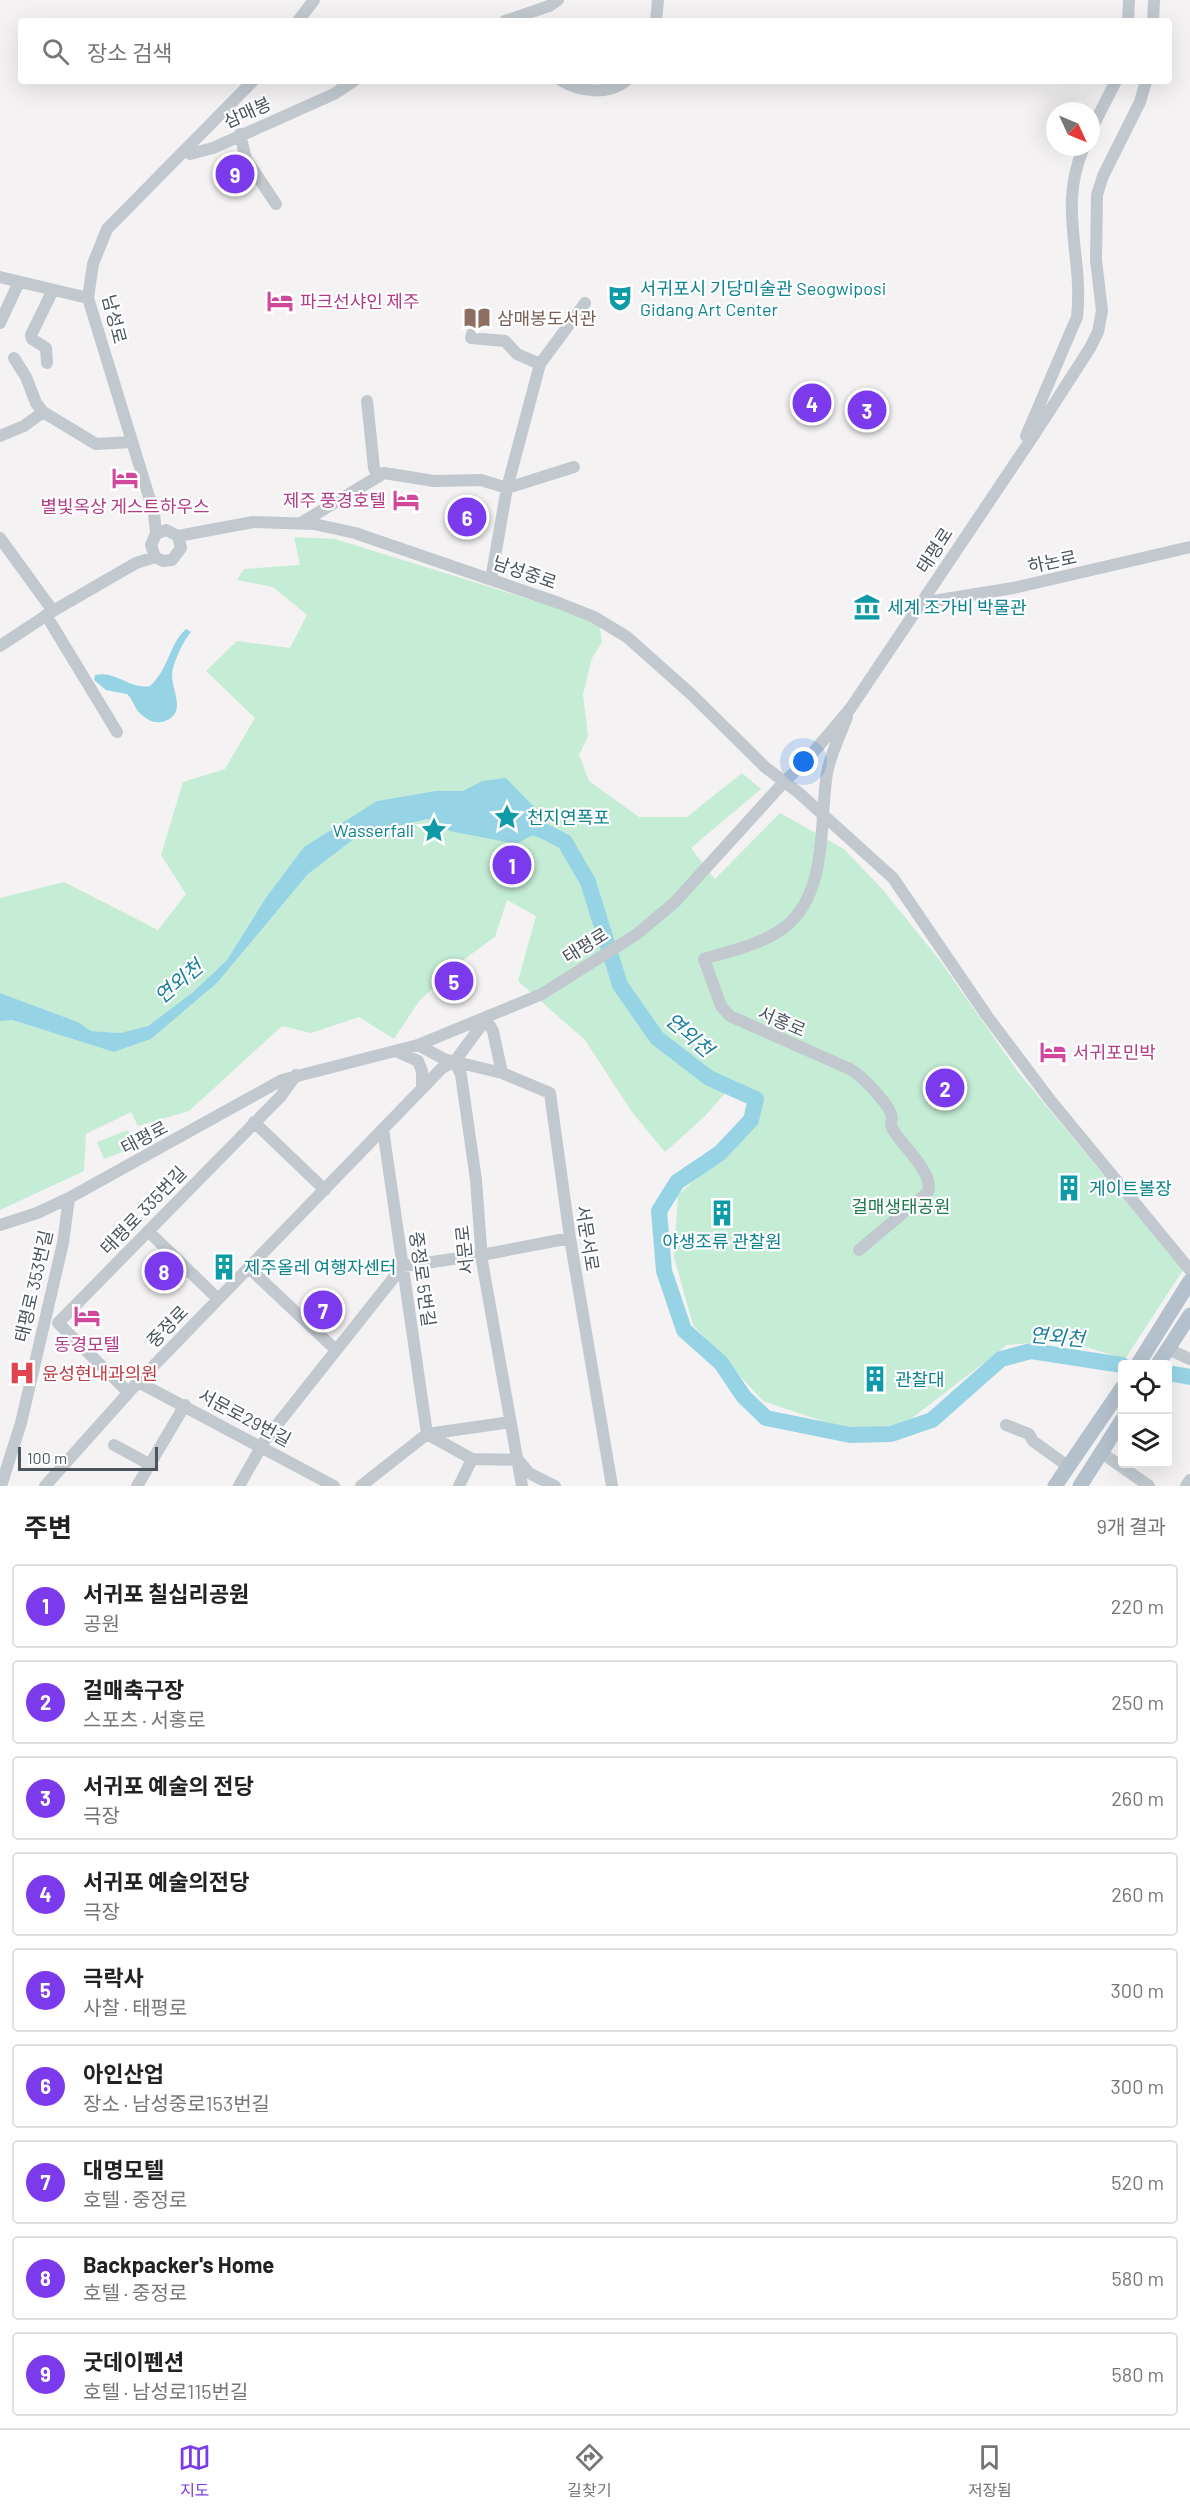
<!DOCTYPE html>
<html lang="ko">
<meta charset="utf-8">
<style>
body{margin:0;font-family:Barlow,"Noto Sans KR",sans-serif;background:#f2f2f2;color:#222}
.controls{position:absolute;right:18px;bottom:18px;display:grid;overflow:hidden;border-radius:6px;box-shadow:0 6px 24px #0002}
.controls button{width:54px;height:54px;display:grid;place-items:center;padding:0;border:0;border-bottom:2px solid #e0e0e0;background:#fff;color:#222;font:30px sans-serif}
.compass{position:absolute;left:1046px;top:102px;width:54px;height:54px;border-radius:50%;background:#fff;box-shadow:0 6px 24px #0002;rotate:134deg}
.scale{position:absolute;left:18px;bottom:15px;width:140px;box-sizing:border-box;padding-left:6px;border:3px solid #4b555e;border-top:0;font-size:16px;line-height:21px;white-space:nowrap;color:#4b555e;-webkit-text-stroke:4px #fff;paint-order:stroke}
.you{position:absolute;left:804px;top:762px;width:21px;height:21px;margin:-15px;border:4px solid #fff;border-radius:50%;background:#1a73e8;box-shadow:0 0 0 9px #1a73e833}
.badge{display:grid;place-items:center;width:39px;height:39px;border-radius:50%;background:#7c3aed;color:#fff;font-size:20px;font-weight:700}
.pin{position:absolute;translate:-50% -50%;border:3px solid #fff;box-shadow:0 2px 6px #0006}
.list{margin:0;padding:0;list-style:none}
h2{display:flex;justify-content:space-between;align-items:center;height:78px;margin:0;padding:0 24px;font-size:26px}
h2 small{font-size:20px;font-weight:400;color:#767676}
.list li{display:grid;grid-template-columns:39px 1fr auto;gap:18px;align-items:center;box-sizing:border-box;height:84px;margin:0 12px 12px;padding:0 12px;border:2px solid #e0e0e0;border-radius:6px}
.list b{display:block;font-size:22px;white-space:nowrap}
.list p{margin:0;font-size:20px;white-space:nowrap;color:#767676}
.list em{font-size:20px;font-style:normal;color:#767676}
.icon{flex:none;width:33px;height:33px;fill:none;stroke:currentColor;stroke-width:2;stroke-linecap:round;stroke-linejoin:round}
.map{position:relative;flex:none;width:1190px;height:1486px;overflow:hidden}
.search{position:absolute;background:#fff;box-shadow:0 6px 24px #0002;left:18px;right:18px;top:18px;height:66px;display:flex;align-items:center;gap:15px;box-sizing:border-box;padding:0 21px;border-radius:6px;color:#767676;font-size:22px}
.sheet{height:942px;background:#fff}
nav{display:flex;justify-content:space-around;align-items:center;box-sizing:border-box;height:84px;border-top:2px solid #e0e0e0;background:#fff;font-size:16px;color:#767676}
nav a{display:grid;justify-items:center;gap:3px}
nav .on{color:#7c3aed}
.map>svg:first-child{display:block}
.green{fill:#c5ecd5}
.water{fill:#96d4e5}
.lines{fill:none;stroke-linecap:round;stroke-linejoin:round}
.river{stroke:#96d4e5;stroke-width:16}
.minor{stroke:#c1c9cf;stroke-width:12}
.major{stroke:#b4c1cd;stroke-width:15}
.labels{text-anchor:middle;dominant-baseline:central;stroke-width:4.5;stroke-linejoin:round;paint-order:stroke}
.street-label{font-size:18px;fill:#4b555e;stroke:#fff}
.culture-label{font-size:18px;fill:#0d838f;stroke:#fff;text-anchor:start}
.hotel-label{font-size:18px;fill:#b23c85;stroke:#fff;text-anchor:start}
.education-label{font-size:18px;fill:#785e54;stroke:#fff;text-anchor:start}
.park-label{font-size:18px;fill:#207a4e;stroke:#fff}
.health-label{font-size:18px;fill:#be3a42;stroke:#fff;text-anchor:start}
.water-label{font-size:20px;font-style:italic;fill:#197f9b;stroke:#fff}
</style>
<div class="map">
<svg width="1190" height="1486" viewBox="0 0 1190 1486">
<rect width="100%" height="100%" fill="#f4f2f2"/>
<!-- green -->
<path class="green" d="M 294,537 L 335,539 L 599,621 L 602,642 L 592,658 L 583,694 L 588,736 L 579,755 L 589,781 L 639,817 L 687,817 L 742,773 L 761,789 L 691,848 L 715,879 L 780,813 L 844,849 L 883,890 L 941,962 L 1018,1072 L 1183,1270 L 1125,1359 L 1063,1340 L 1007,1345 L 903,1425 L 846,1429 L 763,1401 L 693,1325 L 674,1257 L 678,1195 L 739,1139 L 761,1098 L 736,1081 L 704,1117 L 665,1152 L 632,1112 L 585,1040 L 518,981 L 536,916 L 507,900 L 495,937 L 467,957 L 419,1001 L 394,1039 L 359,1017 L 311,1033 L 282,1026 L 189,1111 L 138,1126 L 131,1112 L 86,1134 L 84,1171 L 0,1210 L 0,1021 L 12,1020 L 114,1052 L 151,1039 L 217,983 L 308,874 L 358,836 L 427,819 L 450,831 L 482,781 L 464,791 L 435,791 L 377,801 L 265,899 L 227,960 L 193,992 L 148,1026 L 120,1033 L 91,1031 L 78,1022 L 0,993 L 0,898 L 64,882 L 158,930 L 186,894 L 161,855 L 183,782 L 225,769 L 255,718 L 206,671 L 237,641 L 290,648 L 307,615 L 273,587 L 237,580 L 244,569 L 300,565 Z
M 128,1130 L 135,1147 L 104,1159 L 97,1142 Z"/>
<!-- water -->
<path class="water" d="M 186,629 L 191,632 C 183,641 173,663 172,675 C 172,691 187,713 165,721 C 157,724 149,721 143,716 C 134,710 134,700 127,694 L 106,690 L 94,680 L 95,675 C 116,670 131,690 150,686 C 170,667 169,644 186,629 Z
M 506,778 L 535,808 L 542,830 L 516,844 L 450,831 L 427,819 L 358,836 L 308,874 L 217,983 L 151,1039 L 114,1052 L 12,1020 L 0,1021 L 0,993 L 78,1022 L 91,1031 L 120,1033 L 148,1026 L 193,992 L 227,960 L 265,899 L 304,847 L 377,801 L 435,791 L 463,791 L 482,781 Z"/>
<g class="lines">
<!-- river -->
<path class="river" d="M 521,824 L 542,830 L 565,842 L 588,882 L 620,985 L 657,1038 L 709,1078 L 756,1099 L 751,1120 L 720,1153 L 677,1182 L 659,1211 L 664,1271 L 684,1330 L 721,1363 L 744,1397 L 766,1418 L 850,1435 L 891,1434 L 932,1420 L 1001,1359 L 1031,1351 L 1122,1365
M 1168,1373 L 1190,1377"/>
<!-- minor -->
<path class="minor" d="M 298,21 L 314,0
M 505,21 L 549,6 L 558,0
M 656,21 L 658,0
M 1128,21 L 1129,0
M 1153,21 L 1154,0
M 562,81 C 580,92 608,95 626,81
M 1091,130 L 1116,81
M 240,134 L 246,159 L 276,204
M 186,151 L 190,154 L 213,148 L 334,94 L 354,81
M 0,277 L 88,298
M 0,323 L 19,282
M 472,334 L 471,338 L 505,341 L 517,354 L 540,364
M 14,358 L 26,377 L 36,403 L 43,412 L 96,444 L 132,442
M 47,363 L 46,348 L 32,339 L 31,335 L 53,290
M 367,401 L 374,468 L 378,477
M 0,436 L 24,426 L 43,412
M 1026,436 L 1077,317 C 1084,256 1057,208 1084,147
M 301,523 L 384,473 L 434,481 L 481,480 L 507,488 L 574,467
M 156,534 L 154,513 L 88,298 L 93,264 L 107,229 L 253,81
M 178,536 L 253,522 L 314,524 L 355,533 L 559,603 L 594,617 L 627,637 L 691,694 L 765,767 L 799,793 L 893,878 L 987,1016 L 1051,1101 L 1190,1270
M 0,538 L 53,611
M 155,557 L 151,545 L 156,534 L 166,530 L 178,536
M 491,579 L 507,488 L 540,364 L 585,303
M 921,603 L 1013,588 L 1190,547
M 46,615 L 117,732
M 0,646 L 53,611 L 136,563 L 155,557 L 163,561 L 172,560 L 181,548 L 178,536
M 847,717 C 840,736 831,752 827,773 C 819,822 829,892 785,927 C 763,944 730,951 704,959 L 721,1006 L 730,1016 L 850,1069 C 861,1075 887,1102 891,1114 C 893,1118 890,1123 892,1128 C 900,1144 935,1173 928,1192 L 859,1250
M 418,1045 L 444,1059 L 502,1073 L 550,1093 L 570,1238 L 612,1486
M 396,1051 L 418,1061 L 422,1071 L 422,1088
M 502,1073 L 493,1031 L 486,1019 L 455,1061 L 461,1075 L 476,1180 L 482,1261 L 522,1486
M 254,1122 L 325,1190
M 383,1129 L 427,1434
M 0,1225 L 37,1213 L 69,1198 L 282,1080 L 418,1045 L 542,994 L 637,934 L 675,902 L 784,782 L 806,761 L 850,709 L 1034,435 L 1090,348 L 1098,332 L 1102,311 L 1096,260 L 1097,195 L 1103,176 L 1140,102 L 1146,81
M 148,1231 L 218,1299
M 249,1268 L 336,1350
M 58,1323 L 281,1096 L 296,1075
M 58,1323 L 128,1392
M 1168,1349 L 1190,1359
M 138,1382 L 334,1486
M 1006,1425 L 1029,1434 L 1033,1441 L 1069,1467
M 427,1434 L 472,1459 L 518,1460 L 529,1473 L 555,1486
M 114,1445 L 149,1464
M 1102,1453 L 1149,1486
M 1,1486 L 21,1423 L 63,1243 L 69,1198
M 45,1486 L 138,1382 L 442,1068 L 455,1061
M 137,1486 L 185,1405
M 239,1486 L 265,1440 L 403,1266 L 482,1255 L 570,1238
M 361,1486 L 427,1434 L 511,1422
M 459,1486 L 472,1459
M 1186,1486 L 1190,1480"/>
<!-- major -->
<path class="major" d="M 1138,1364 L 1190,1281
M 1158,1364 L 1190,1315
M 1055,1486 L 1122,1388
M 1080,1486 L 1122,1420"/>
</g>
<!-- icons -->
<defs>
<g id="theatre-bare" transform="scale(2.07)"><path d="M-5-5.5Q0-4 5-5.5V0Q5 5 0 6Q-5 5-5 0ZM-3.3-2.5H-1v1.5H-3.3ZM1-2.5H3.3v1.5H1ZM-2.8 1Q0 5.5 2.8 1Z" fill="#0f9aa8" stroke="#fff" stroke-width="2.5" paint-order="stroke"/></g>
<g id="hotel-bare" transform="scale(2.07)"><path d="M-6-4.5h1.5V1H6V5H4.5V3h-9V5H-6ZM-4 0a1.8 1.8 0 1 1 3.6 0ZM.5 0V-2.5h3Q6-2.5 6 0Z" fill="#d1479c" stroke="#fff" stroke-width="2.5" paint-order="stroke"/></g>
<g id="library-bare" transform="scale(2.07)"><path d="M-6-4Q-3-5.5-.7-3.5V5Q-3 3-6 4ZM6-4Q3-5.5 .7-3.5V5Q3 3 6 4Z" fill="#8d6e63" stroke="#fff" stroke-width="2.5" paint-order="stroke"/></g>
<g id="museum-bare" transform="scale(2.07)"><path d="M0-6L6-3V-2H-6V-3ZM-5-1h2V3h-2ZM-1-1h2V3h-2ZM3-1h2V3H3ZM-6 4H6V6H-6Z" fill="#0f9aa8" stroke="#fff" stroke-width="2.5" paint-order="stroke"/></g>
<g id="sight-bare" transform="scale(2.07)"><path d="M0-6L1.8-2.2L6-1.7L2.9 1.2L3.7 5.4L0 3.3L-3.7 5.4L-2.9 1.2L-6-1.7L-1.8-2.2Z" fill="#0f9aa8" stroke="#fff" stroke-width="2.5" paint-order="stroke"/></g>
<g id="building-bare" transform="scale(2.07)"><path d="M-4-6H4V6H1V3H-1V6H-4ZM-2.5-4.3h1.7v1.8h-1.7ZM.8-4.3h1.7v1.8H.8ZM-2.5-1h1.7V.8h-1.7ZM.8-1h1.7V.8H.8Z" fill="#0f9aa8" stroke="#fff" stroke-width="2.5" paint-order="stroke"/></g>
<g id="hospital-bare" transform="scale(2.07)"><path d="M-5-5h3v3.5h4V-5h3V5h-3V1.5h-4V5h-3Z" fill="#e0444e" stroke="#fff" stroke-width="2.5" paint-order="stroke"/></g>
</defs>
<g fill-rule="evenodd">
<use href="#theatre-bare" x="620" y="298"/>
<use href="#hotel-bare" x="280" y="301"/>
<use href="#library-bare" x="477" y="318"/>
<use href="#hotel-bare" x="125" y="478"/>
<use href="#hotel-bare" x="406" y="500"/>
<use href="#museum-bare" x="867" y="607"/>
<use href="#sight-bare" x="507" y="817"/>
<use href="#sight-bare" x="434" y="830"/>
<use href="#hotel-bare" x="1053" y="1052"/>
<use href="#building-bare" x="1069" y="1188"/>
<use href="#building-bare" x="722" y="1213"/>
<use href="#building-bare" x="224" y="1267"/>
<use href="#hotel-bare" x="87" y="1316"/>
<use href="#hospital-bare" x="22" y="1373"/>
<use href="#building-bare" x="875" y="1379"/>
</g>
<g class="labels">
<!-- street labels -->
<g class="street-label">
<text transform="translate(247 112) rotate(-24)">삼매봉</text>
<text transform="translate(115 319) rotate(76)">남성로</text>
<text transform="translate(934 550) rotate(-57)">태평로</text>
<text transform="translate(1052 561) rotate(-12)">하논로</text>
<text transform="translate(525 572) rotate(19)">남성중로</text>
<text transform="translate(585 945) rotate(-32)">태평로</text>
<text transform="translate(782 1021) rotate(23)">서홍로</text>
<text transform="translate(144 1137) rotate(-28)">태평로</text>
<text transform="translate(143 1210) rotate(-46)">태평로 335번길</text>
<text transform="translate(588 1238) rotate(81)">서문서로</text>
<text transform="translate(464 1250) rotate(-96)">서문로</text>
<text transform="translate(423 1279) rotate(82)">중정로 5번길</text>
<text transform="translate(33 1286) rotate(-77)">태평로 353번길</text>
<text transform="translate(167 1326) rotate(-46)">중정로</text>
<text transform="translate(245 1417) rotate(28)">서문로29번길</text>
</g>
<!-- culture labels -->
<g class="culture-label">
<text x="640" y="288">서귀포시 기당미술관 Seogwiposi<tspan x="640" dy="21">Gidang Art Center</tspan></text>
<text x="887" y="607">세계 조가비 박물관</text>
<text x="527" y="817">천지연폭포</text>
<text x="414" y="830" text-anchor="end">Wasserfall</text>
<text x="1089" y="1188">게이트볼장</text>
<text x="722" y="1241" text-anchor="middle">야생조류 관찰원</text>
<text x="244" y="1267">제주올레 여행자센터</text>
<text x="895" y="1379">관찰대</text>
</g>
<!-- hotel labels -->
<g class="hotel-label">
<text x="300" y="301">파크선샤인 제주</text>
<text x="386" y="500" text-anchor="end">제주 풍경호텔</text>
<text x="125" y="506" text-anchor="middle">별빛옥상 게스트하우스</text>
<text x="1073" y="1052">서귀포민박</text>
<text x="87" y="1344" text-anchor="middle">동경모텔</text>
</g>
<!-- education labels -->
<g class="education-label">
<text x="497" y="318">삼매봉도서관</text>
</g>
<!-- park labels -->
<g class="park-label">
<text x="901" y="1206">걸매생태공원</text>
</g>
<!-- health labels -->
<g class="health-label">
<text x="42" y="1373">윤성현내과의원</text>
</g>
<!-- water labels -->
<g class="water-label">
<text transform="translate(178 981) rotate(-40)">연외천</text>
<text transform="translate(690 1034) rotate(41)">연외천</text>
<text transform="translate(1057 1336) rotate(5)">연외천</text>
</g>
</g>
</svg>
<div class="controls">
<button><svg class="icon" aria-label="locate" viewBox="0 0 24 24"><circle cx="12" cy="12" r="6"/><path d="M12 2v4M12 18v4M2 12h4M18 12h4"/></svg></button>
<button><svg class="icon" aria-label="layers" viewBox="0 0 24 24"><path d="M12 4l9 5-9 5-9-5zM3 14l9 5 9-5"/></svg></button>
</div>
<svg class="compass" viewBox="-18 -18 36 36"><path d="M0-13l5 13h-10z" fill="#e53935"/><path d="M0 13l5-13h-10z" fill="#767676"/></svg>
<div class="scale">100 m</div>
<div class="you"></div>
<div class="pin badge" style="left:512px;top:865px">1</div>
<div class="pin badge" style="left:945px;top:1088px">2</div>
<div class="pin badge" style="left:867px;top:410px">3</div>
<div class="pin badge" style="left:812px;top:403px">4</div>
<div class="pin badge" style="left:454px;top:981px">5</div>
<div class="pin badge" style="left:467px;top:517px">6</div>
<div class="pin badge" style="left:323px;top:1310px">7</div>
<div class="pin badge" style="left:164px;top:1271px">8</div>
<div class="pin badge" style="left:235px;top:174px">9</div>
<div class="search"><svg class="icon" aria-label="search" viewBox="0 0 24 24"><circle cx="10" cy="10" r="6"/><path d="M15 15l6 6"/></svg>장소 검색</div>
</div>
<section class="sheet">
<h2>주변<small>9개 결과</small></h2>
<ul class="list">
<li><span class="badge">1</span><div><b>서귀포 칠십리공원</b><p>공원</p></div><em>220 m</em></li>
<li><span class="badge">2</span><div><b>걸매축구장</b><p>스포츠 · 서홍로</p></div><em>250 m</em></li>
<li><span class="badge">3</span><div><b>서귀포 예술의 전당</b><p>극장</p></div><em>260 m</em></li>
<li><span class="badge">4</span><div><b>서귀포 예술의전당</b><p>극장</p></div><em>260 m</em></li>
<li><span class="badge">5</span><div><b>극락사</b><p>사찰 · 태평로</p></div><em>300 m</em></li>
<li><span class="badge">6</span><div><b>아인산업</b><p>장소 · 남성중로153번길</p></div><em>300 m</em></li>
<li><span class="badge">7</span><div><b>대명모텔</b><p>호텔 · 중정로</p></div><em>520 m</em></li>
<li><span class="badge">8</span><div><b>Backpacker's Home</b><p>호텔 · 중정로</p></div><em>580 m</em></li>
<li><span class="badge">9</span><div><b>굿데이펜션</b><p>호텔 · 남성로115번길</p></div><em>580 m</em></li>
</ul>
</section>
<nav>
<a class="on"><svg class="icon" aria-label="map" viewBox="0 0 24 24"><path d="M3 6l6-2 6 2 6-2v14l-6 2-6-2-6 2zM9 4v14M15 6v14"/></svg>지도</a>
<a><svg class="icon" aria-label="directions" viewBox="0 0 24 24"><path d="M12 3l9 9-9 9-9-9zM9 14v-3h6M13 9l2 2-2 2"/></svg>길찾기</a>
<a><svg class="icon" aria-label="saved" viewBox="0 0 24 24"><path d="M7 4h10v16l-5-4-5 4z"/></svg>저장됨</a>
</nav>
